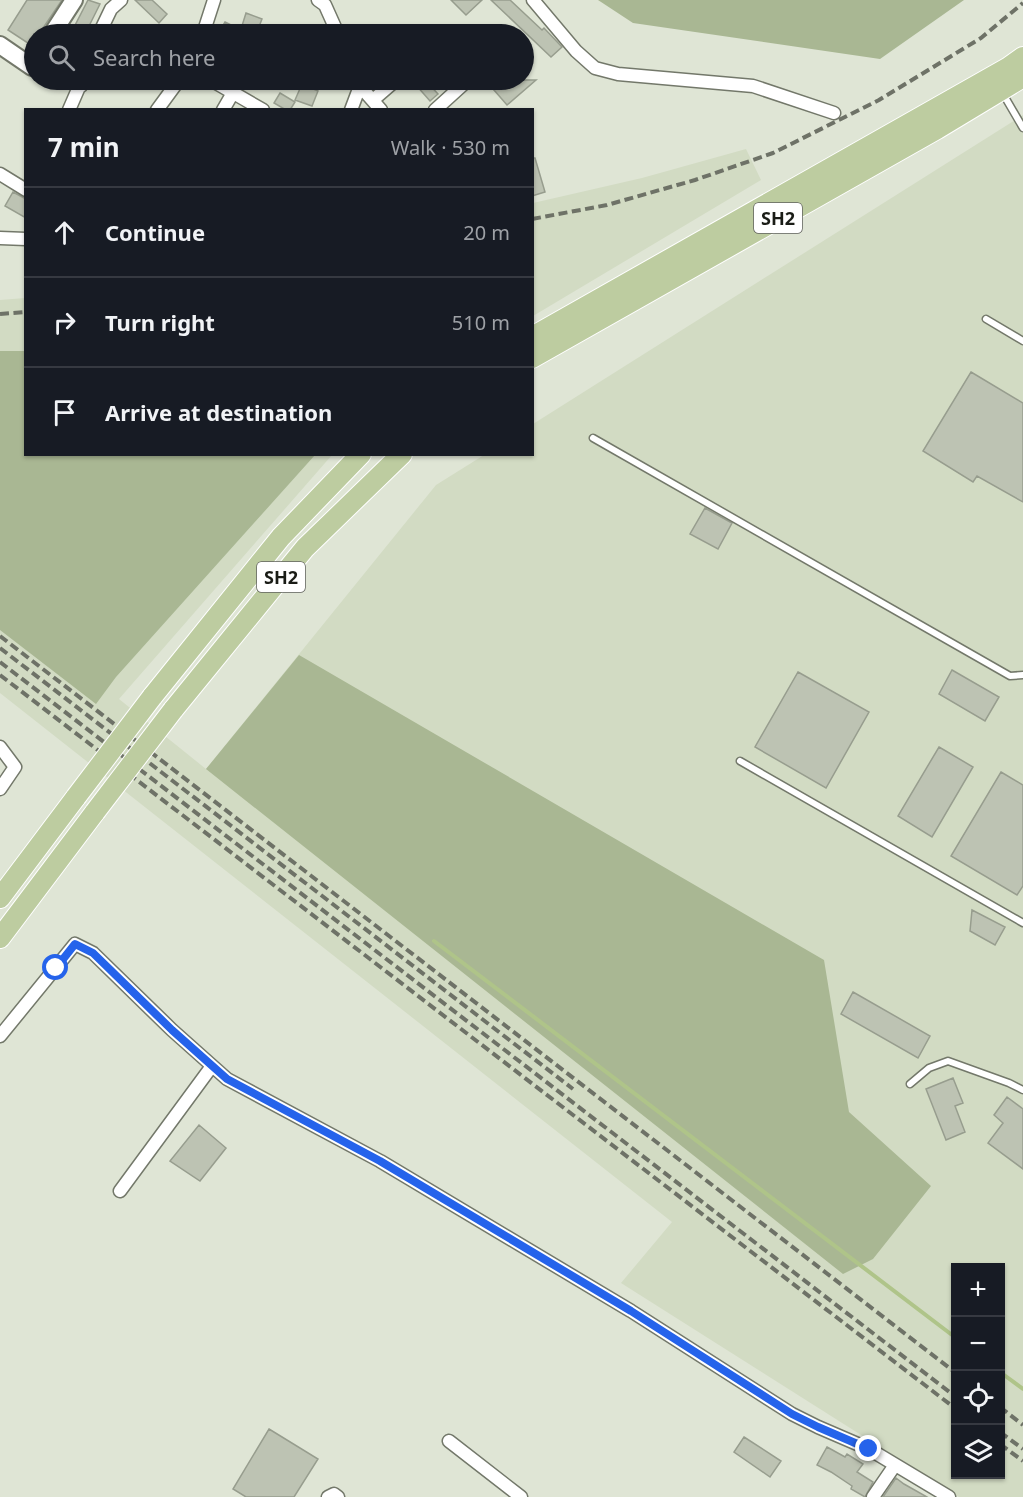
<!DOCTYPE html>
<meta charset="utf-8">
<style>
body{margin:0;font-family:"Noto Sans",sans-serif;background:#242831;color:#f1f3f6}
.controls{position:absolute;right:18px;bottom:18px;display:grid;overflow:hidden;border-radius:0px;box-shadow:0 2px 4px #0004}
.controls button{width:54px;height:54px;display:grid;place-items:center;padding:0;border:0;border-bottom:2px solid #363941;background:#171b24;color:#f1f3f6;font:30px sans-serif}
.stop{position:absolute;width:18px;height:18px;margin:-14px;border:4px solid #2563eb;border-radius:50%;background:#fff}
.stop.end{background:#2563eb;border-color:#fff;box-shadow:0 2px 6px #0008}
.list{margin:0;padding:0;list-style:none}
h2{display:flex;justify-content:space-between;align-items:center;height:78px;margin:0;padding:0 24px;font-size:26px}
h2 small{font-size:20px;font-weight:400;color:#9ea1a6}
.list li{display:grid;grid-template-columns:39px 1fr auto;gap:18px;align-items:center;box-sizing:border-box;height:90px;padding:0 24px;border-top:2px solid #363941}
.list b{display:block;font-size:22px;white-space:nowrap}
.list em{font-size:20px;font-style:normal;color:#9ea1a6}
.icon{flex:none;width:33px;height:33px;fill:none;stroke:currentColor;stroke-width:2;stroke-linecap:round;stroke-linejoin:round}
.map{position:relative;flex:none;width:1023px;height:1497px;overflow:hidden}
.search{position:absolute;background:#171b24;box-shadow:0 2px 4px #0004;left:24px;top:24px;width:510px;height:66px;display:flex;align-items:center;gap:15px;box-sizing:border-box;padding:0 21px;border-radius:33px;color:#9ea1a6;font-size:22px}
.panel{position:absolute;background:#171b24;box-shadow:0 2px 4px #0004;left:24px;top:108px;width:510px;height:348px;border-radius:0px}
.map>svg:first-child{display:block}
.built{fill:#d2dbc3;fill-rule:evenodd}
.green{fill:#a9b793}
.lines{fill:none;stroke-linecap:round;stroke-linejoin:round}
.stream{stroke:#afc489;stroke-width:4}
.building{fill:#bdc3b3;stroke:#979d8e;stroke-width:1.5}
.lane-casing{stroke:#73786a;stroke-width:9}
.street-casing{stroke:#73786a;stroke-width:15}
.secondary-casing{stroke:#73786a;stroke-width:20}
.primary-casing{stroke:#fff;stroke-width:22}
.lane{stroke:#fff;stroke-width:6}
.street{stroke:#fff;stroke-width:12}
.secondary{stroke:#fff;stroke-width:16}
.primary{stroke:#bdcca0;stroke-width:20}
.rail{stroke:#6e7267;stroke-width:4;stroke-dasharray:9 4.5;stroke-linecap:butt}
.primary-bridge-casing{stroke:#fff;stroke-width:22;stroke-linecap:butt}
.primary-bridge{stroke:#bdcca0;stroke-width:20}
.route{stroke:#2563eb;stroke-width:8}
.labels{text-anchor:middle;dominant-baseline:central;stroke-width:6;stroke-linejoin:round;paint-order:stroke}
.shield{fill:#fff;stroke:#5f605c;stroke-width:1.5}
.shield-label{font-size:18px;font-weight:bold;fill:#1a1c16}
</style>
<div class="map">
<svg width="1023" height="1497" viewBox="0 0 1023 1497">
<rect width="100%" height="100%" fill="#dfe5d5"/>
<!-- built -->
<path class="built" d="M 1023,115 L 1023,1497 L 959,1497 L 621,1283 L 672,1222 L 0,693 L 0,300 L 25,298 L 26,454 L 332,455 L 119,699 L 206,769 L 436,485 L 484,455 L 532,454 L 533,424 ZM 956,1268 L 1000,1268 L 1000,1474 L 956,1474 Z
M 746,149 L 761,180 L 533,316 L 533,203 L 642,178 Z"/>
<!-- green -->
<path class="green" d="M 598,0 L 964,0 L 880,59 L 633,23 Z
M 0,351 L 25,351 L 26,454 L 315,455 L 116,677 L 96,704 L 0,630 Z
M 299,655 L 824,960 L 849,1112 L 931,1186 L 873,1259 L 843,1274 L 206,769 Z"/>
<g class="lines">
<!-- stream -->
<path class="stream" d="M 434,941 L 956,1338
M 1000,1372 L 1023,1389"/>
</g>
<!-- building -->
<path class="building" d="M 27,0 L 62,0 L 43,28 L 42,34 L 34,34 L 34,47 L 8,30 Z
M 88,0 L 100,4 L 85,34 L 64,34 L 68,28 L 72,31 Z
M 135,0 L 152,0 L 167,14 L 159,23 Z
M 451,0 L 482,0 L 466,15 Z
M 491,0 L 510,0 L 542,30 L 544,28 L 562,47 L 551,57 Z
M 246,13 L 262,19 L 256,34 L 241,29 Z
M 225,22 L 249,34 L 218,34 Z
M 422,80 L 425,80 L 438,94 L 430,101 L 416,85 Z
M 506,80 L 536,80 L 507,105 L 494,90 Z
M 302,84 L 318,91 L 312,106 L 295,100 Z
M 280,93 L 295,102 L 290,110 L 286,110 L 274,103 Z
M 532,158 L 535,158 L 545,192 L 532,196 Z
M 13,192 L 26,199 L 26,218 L 5,206 Z
M 971,372 L 1023,403 L 1023,502 L 977,476 L 973,482 L 923,451 Z
M 705,508 L 732,523 L 718,549 L 690,534 Z
M 952,670 L 999,697 L 985,721 L 939,694 Z
M 798,672 L 869,712 L 826,788 L 755,747 Z
M 939,747 L 973,767 L 932,837 L 898,816 Z
M 1001,772 L 1023,785 L 1023,886 L 1017,895 L 951,856 Z
M 972,910 L 1005,927 L 995,945 L 970,931 Z
M 853,992 L 930,1036 L 918,1058 L 841,1014 Z
M 953,1078 L 963,1103 L 955,1106 L 965,1132 L 946,1140 L 926,1089 Z
M 1007,1097 L 1023,1109 L 1023,1169 L 988,1143 L 1003,1123 L 994,1115 Z
M 199,1125 L 226,1148 L 200,1181 L 170,1161 Z
M 269,1429 L 318,1459 L 294,1497 L 246,1497 L 233,1489 Z
M 744,1437 L 781,1461 L 770,1477 L 734,1452 Z
M 827,1447 L 845,1457 L 847,1454 L 863,1464 L 857,1472 L 873,1482 L 865,1497 L 851,1489 L 852,1486 L 831,1472 L 817,1465 Z
M 896,1478 L 904,1484 L 927,1497 L 883,1497 Z"/>
<g class="lines">
<!-- lane casing -->
<g class="lane-casing">
<path id="lane" d="M 1002,92 L 1023,128
M 986,319 L 1023,341
M 593,438 L 1010,676 L 1023,675
M 740,761 L 1023,923
M 910,1084 L 929,1068 L 948,1061 L 1009,1083 L 1023,1090"/>
</g>
<!-- street casing -->
<g class="street-casing">
<path id="street" d="M 318,0 L 325,5 L 338,34
M 533,0 L 576,51 L 595,68 L 618,74 L 753,86 L 834,113
M 99,34 L 111,9 L 121,0
M 203,34 L 214,0
M 65,80 L 81,86
M 211,80 L 263,110
M 360,86 L 381,110
M 373,100 L 396,80
M 69,110 L 82,80
M 157,110 L 179,80
M 223,110 L 234,91
M 351,110 L 360,86 L 357,80
M 435,110 L 468,80
M 0,174 L 26,190
M 0,238 L 26,239
M 0,747 L 15,767 L 0,789
M 0,1036 L 75,944 L 93,953 L 172,1030 L 227,1079 L 380,1161 L 631,1311 L 792,1414 L 818,1427 L 869,1449 L 949,1497
M 120,1191 L 212,1066
M 449,1441 L 521,1497
M 328,1497 L 334,1494 L 338,1497
M 873,1497 L 895,1465"/>
</g>
<!-- secondary casing -->
<g class="secondary-casing">
<path id="secondary" d="M 52,34 L 74,0
M 0,45 L 32,67 L 34,63"/>
</g>
<!-- primary casing -->
<g class="primary-casing">
<path id="primary" d="M 532,337 L 1009,67 L 1023,57
M 532,358 L 937,129 L 1023,77
M 152,697 L 281,537 L 361,454
M 173,710 L 305,548 L 402,454
M 0,898 L 76,797
M 0,938 L 95,812"/>
</g>
<!-- lane -->
<use href="#lane" class="lane"/>
<!-- street -->
<use href="#street" class="street"/>
<!-- secondary -->
<use href="#secondary" class="secondary"/>
<!-- primary -->
<use href="#primary" class="primary"/>
<!-- rail -->
<path class="rail" d="M 532,219 L 607,205 L 695,180 L 773,153 L 879,100 L 981,38 L 1023,3
M 0,314 L 26,312
M 0,636 L 956,1373
M 0,648 L 573,1089
M 0,662 L 956,1397
M 0,675 L 956,1409
M 1000,1407 L 1023,1425
M 1000,1432 L 1023,1449
M 1000,1444 L 1023,1461"/>
<!-- primary-bridge casing -->
<g class="primary-bridge-casing">
<path id="primary-bridge" d="M 76,797 L 152,697
M 95,812 L 173,710"/>
</g>
<!-- primary-bridge -->
<use href="#primary-bridge" class="primary-bridge"/>
</g>
<g class="lines">
<!-- route -->
<path class="route" d="M 56,968 L 75,944 L 93,953 L 172,1030 L 227,1079 L 380,1161 L 631,1311 L 792,1414 L 818,1427 L 869,1449"/>
</g>
<g class="labels">
<!-- shield labels -->
<g class="shield">
<rect x="754" y="203" width="48" height="30" rx="4.5"/>
<rect x="257" y="562" width="48" height="30" rx="4.5"/>
</g>
<g class="shield-label">
<text x="778" y="218">SH2</text>
<text x="281" y="577">SH2</text>
</g>
</g>
</svg>
<div class="controls">
<button>+</button>
<button>−</button>
<button><svg class="icon" aria-label="locate" viewBox="0 0 24 24"><circle cx="12" cy="12" r="6"/><path d="M12 2v4M12 18v4M2 12h4M18 12h4"/></svg></button>
<button><svg class="icon" aria-label="layers" viewBox="0 0 24 24"><path d="M12 4l9 5-9 5-9-5zM3 14l9 5 9-5"/></svg></button>
</div>
<div class="stop" style="left:56px;top:968px"></div>
<div class="stop end" style="left:869px;top:1449px"></div>
<div class="search"><svg class="icon" aria-label="search" viewBox="0 0 24 24"><circle cx="10" cy="10" r="6"/><path d="M15 15l6 6"/></svg>Search here</div>
<section class="panel">
<h2>7 min<small>Walk · 530 m</small></h2>
<ul class="list">
<li><svg class="icon" aria-label="ahead" viewBox="0 0 24 24"><path d="M12 20V5M6 11l6-6 6 6"/></svg><div><b>Continue</b></div><em>20 m</em></li>
<li><svg class="icon" aria-label="right" viewBox="0 0 24 24"><path d="M7 20v-9h11M14 6l5 5-5 5"/></svg><div><b>Turn right</b></div><em>510 m</em></li>
<li><svg class="icon" aria-label="arrive" viewBox="0 0 24 24"><path d="M6 21V4h12l-3 4 3 4H6"/></svg><div><b>Arrive at destination</b></div></li>
</ul>
</section>
</div>
